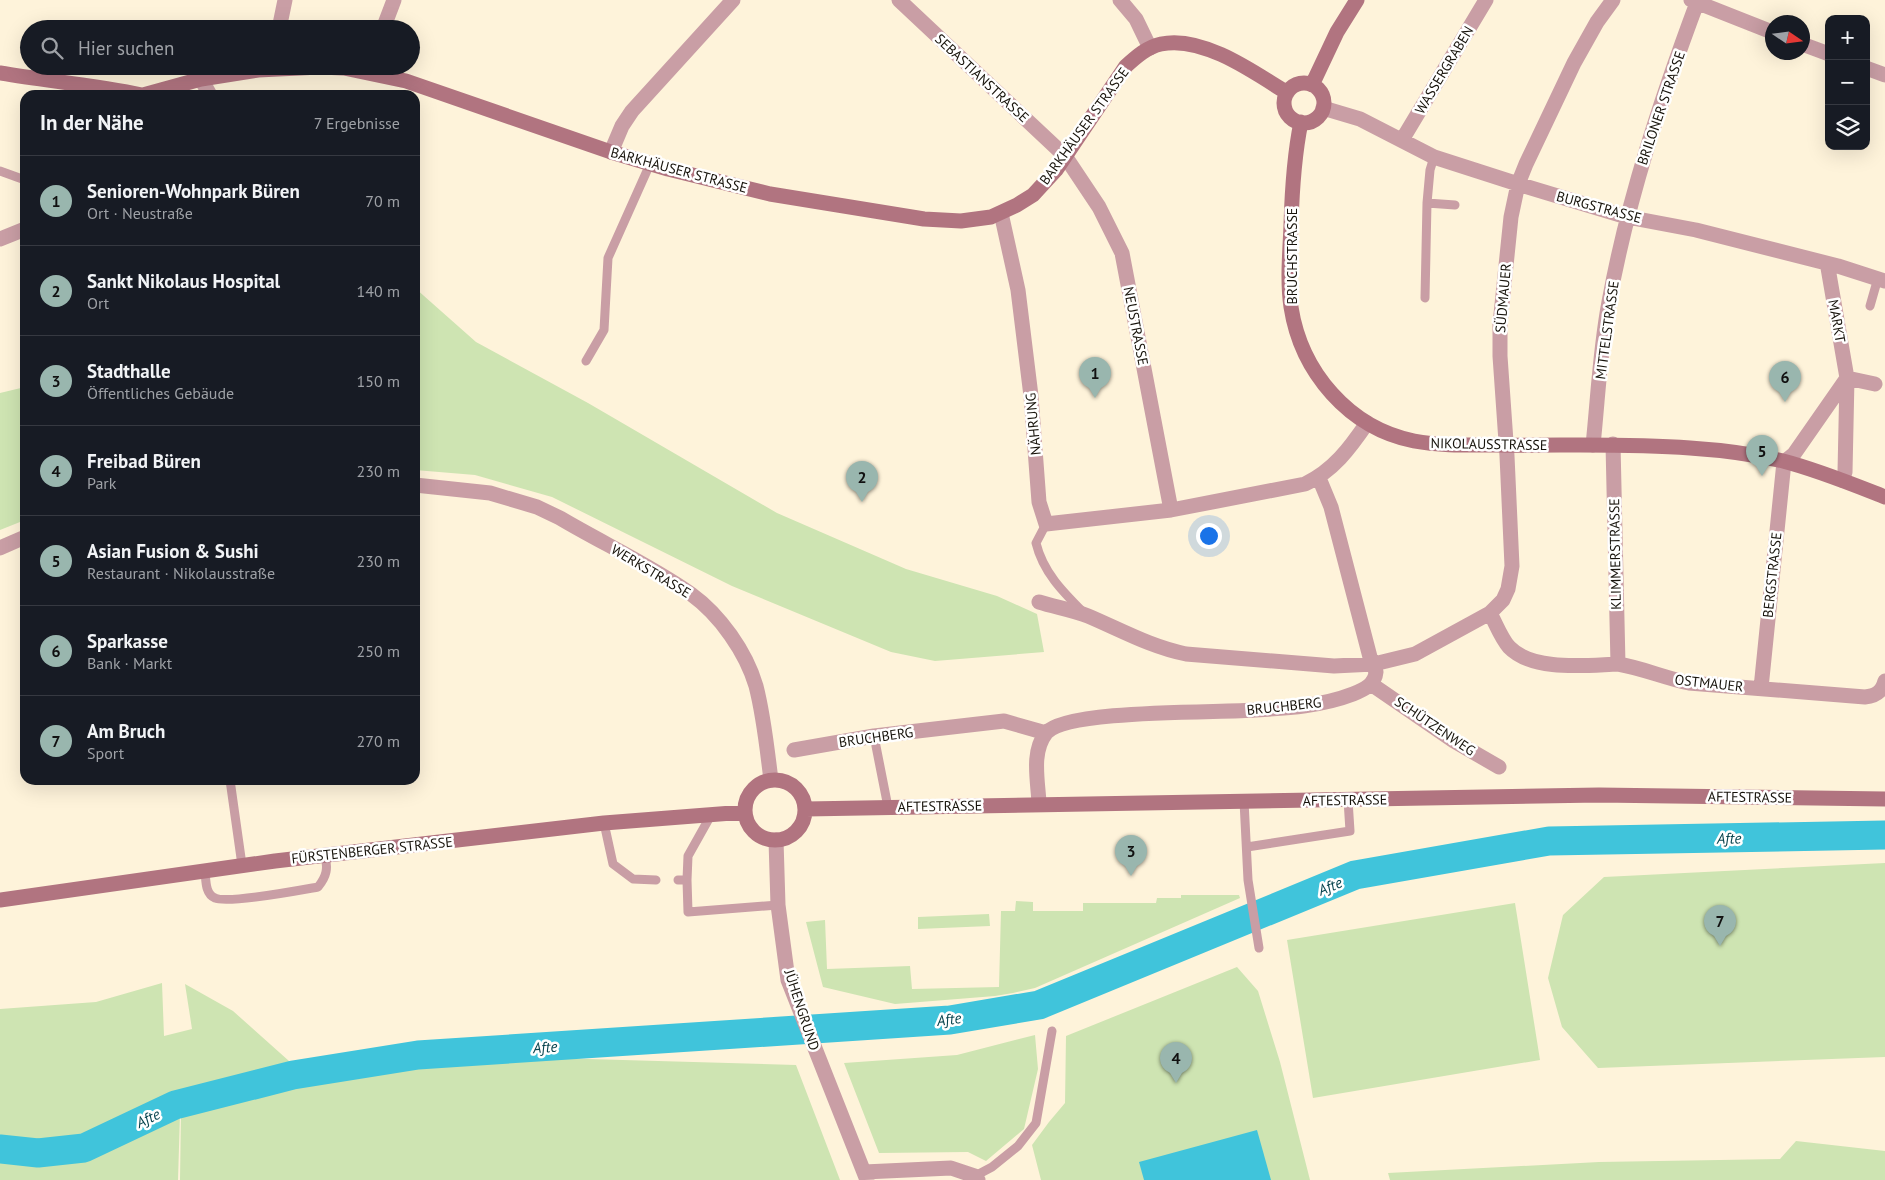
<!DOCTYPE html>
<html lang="de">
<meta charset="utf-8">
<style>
body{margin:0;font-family:"PT Sans",sans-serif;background:#242831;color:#f1f3f6}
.controls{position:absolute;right:15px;top:15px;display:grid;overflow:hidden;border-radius:10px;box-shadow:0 5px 20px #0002}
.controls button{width:45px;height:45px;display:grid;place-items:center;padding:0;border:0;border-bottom:1px solid #363941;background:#171b24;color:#f1f3f6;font:25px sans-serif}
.compass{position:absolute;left:1765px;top:15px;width:45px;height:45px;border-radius:50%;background:#171b24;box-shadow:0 5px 20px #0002;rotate:103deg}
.you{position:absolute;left:1208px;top:535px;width:18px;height:18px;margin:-12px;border:4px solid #fff;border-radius:50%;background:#1a73e8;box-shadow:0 0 0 8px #1a73e833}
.badge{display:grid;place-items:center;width:32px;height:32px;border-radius:50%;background:#99b6ae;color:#111;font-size:16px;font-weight:700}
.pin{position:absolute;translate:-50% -41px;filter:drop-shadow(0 1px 2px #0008)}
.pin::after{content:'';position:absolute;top:26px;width:18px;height:15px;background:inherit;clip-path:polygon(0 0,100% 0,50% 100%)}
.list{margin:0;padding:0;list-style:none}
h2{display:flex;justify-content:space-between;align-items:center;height:65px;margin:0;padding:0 20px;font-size:21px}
h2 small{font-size:16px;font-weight:400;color:#9ea1a6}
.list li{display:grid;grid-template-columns:32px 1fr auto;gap:15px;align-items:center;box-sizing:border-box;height:90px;padding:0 20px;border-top:1px solid #363941}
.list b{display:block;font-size:19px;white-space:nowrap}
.list p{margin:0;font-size:16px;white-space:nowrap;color:#9ea1a6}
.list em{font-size:16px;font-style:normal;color:#9ea1a6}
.icon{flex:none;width:28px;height:28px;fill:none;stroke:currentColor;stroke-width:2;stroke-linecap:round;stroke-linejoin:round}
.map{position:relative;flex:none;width:1885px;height:1180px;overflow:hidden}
.search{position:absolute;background:#171b24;box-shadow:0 5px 20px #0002;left:20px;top:20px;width:400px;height:55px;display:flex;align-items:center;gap:12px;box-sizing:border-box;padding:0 18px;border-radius:28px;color:#9ea1a6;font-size:19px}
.panel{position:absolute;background:#171b24;box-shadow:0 5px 20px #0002;left:20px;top:90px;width:400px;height:695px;border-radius:15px}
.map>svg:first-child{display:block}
.green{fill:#cee4b2}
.water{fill:#40c4db}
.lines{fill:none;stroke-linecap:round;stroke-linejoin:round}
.river{stroke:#40c4db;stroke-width:29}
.lane{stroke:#c99ea5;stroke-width:9}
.street{stroke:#c99ea5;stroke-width:15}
.secondary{stroke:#b17480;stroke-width:15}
.labels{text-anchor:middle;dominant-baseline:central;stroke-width:5;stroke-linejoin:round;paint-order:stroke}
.street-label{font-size:14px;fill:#17130b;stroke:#fff}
.water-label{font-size:15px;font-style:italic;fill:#08444e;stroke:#fff}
</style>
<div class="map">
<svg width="1885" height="1180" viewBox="0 0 1885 1180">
<rect width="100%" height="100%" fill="#fef3da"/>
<!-- green -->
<path class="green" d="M 415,288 L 476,342 L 588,403 L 777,513 L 906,569 L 997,596 L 1037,614 L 1044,652 L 935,661 L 891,652 L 732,586 L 552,497 L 475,475 L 415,470 Z
M 25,387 L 25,520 L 0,530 L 0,393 Z
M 1885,863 L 1885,1057 L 1598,1068 L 1562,1027 L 1548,978 L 1563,915 L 1604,877 Z
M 1181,895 L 1239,895 L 1240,898 L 1035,988 L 1013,993 L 995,996 L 895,1004 L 823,987 L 806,922 L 825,920 L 827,969 L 910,966 L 912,989 L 999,987 L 1001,911 L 1015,911 L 1016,901 L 1033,902 L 1033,911 L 1083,911 L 1083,903 L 1156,903 L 1157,898 L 1181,898 Z
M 1515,903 L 1540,1060 L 1313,1098 L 1287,940 Z
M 989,914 L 990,926 L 918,929 L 918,917 Z
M 1237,967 L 1258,991 L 1280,1062 L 1310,1180 L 1041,1180 L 1032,1145 L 1049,1122 L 1065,1103 L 1066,1036 Z
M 162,983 L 164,1036 L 192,1029 L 185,984 L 233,1011 L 289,1061 L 291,1071 L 173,1099 L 82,1143 L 28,1149 L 0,1145 L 0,1009 L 96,1002 Z
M 1035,1035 L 1038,1069 L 1024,1129 L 986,1161 L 968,1152 L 879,1153 L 844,1063 L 957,1055 Z
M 517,1057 L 796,1065 L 840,1180 L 180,1180 L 181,1112 L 294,1086 L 412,1067 Z
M 180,1114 L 178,1180 L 0,1180 L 0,1157 L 37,1161 L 89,1157 Z
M 1796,1141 L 1885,1151 L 1885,1180 L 1390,1180 L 1388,1173 L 1599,1162 L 1780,1159 Z"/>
<!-- water -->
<path class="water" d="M 1257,1130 L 1271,1180 L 1144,1180 L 1139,1162 Z"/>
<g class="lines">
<!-- river -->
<path class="river" d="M 0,1149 L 38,1153 L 84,1148 L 175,1105 L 293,1075 L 418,1055 L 950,1020 L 1039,1005 L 1355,875 L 1549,841 L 1885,835"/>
<!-- lane -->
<path class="lane" d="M 0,171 L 25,180
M 1427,203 L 1455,205
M 1425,298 L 1427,203 L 1430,170 L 1434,157
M 1870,306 L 1878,278
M 586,361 L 604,330 L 608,258 L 650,164
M 1046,524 L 1036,543 C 1043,572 1063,592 1083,612
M 874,736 L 888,807
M 230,780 L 242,865
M 1244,801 L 1248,880 L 1259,948
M 604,823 L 613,864 L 633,879 L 656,880
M 1247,847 L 1350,831 L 1348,800
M 205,871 C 206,880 205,894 215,898 C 228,904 301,890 318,887 C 327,876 328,868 325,856
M 678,880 L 687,880 L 688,912 L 778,905
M 687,880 L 688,856 L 711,815
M 975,1176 L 992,1167 L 1018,1146 L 1036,1123 L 1052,1031"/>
<!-- street -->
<path class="street" d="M 899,0 L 1065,156 L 1099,207 L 1122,253 L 1171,510
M 1120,0 L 1136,19 L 1150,48
M 1691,0 L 1772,32
M 279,29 L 285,0
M 383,29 L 394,0
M 1802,44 L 1829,54
M 1866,68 L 1885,75
M 201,79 L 210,95
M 1323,108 L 1360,119 L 1434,157 L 1518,184 L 1627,217 L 1696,230 L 1838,266 L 1885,281
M 1402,140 L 1486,0
M 611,152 L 622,126 L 632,111 L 733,0
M 1001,213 L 1018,290 L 1031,396 L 1039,502 L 1046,524 L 1171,510 L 1305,484 C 1333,471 1350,448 1367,423
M 0,239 L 25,229
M 1829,264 L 1828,268 L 1847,378 L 1845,472 L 1842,480
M 1847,378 L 1875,384
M 1613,444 L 1618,664
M 1593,445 C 1598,398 1600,349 1609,302 C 1628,198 1661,99 1698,0
M 415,485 L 490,493 L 537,507 L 560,518 C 602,543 652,566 691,594 C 720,615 746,652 756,686 C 764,717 767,749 771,780
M 0,548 L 25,537
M 1039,602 C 1055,607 1073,610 1088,616 C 1121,630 1151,647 1186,654 L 1334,666 L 1374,664 L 1415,654 L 1490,613 L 1503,600 L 1508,589 L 1512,566 L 1507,456 L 1500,356 L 1500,324 L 1511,217 L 1518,184 L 1526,164 L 1574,63 L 1597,22 L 1613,0
M 1490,613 C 1496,624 1501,638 1509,647 C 1533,672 1587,665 1618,664 C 1642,668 1665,678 1689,683 L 1865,697 C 1876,696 1882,692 1885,681
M 1371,684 L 1454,741 L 1499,767
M 1761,688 L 1784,462 L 1794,454 L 1847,378
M 794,750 L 874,736 L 1004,721 L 1046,733
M 1039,803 C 1038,781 1031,752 1046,733 C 1066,709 1218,713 1255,710 C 1288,708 1322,706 1353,694 C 1363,690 1375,685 1376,672 L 1370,657 L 1331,507 L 1319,478
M 776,840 L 778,905 L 788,980 L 867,1180
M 864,1172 L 951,1168 L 975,1176 L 978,1180"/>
<!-- secondary -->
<path class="secondary" d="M 0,73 C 47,81 95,85 142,95
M1284 103a20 20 0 1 1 40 0a20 20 0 1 1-40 0Z
M 1312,85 L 1337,32 L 1357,0
M 143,95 L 201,79 L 258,70 L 320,67 L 344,68 L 406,81 L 611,152 L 668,169 L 770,194 L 924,219 L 961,221 L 991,217 L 1017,205 L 1033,195 L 1056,170 L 1126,66 C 1136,57 1147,47 1161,44 C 1202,35 1254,72 1287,93
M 1301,122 C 1294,156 1292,190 1291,225 C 1290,252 1287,280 1291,307 C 1301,372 1349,428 1414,441 C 1441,446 1469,445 1496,445 C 1560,446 1625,443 1690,448 C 1720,450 1753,454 1783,461 C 1818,470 1852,484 1885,497
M745 810a30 30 0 1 1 60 0a30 30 0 1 1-60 0Z
M 806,809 L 1599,795 L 1885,799
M 0,900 L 275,861 L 604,823 L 745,812"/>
</g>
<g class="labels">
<!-- street labels -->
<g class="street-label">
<text transform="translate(1444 70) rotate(-59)">WASSERGRABEN</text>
<text transform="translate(982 78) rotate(43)">SEBASTIANSTRASSE</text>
<text transform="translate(1661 108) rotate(-71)">BRILONER STRASSE</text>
<text transform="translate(1084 126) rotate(-54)">BARKHÄUSER STRASSE</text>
<text transform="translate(679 170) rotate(15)">BARKHÄUSER STRASSE</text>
<text transform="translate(1599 207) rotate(15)">BURGSTRASSE</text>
<text transform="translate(1292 256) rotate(-90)">BRUCHSTRASSE</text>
<text transform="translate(1503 298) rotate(-85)">SÜDMAUER</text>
<text transform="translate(1837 321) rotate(80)">MARKT</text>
<text transform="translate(1136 326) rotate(79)">NEUSTRASSE</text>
<text transform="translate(1607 330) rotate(-82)">MITTELSTRASSE</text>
<text transform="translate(1033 424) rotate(-95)">NÄHRUNG</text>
<text transform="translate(1489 444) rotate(1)">NIKOLAUSSTRASSE</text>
<text transform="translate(1615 554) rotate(-91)">KLIMMERSTRASSE</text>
<text transform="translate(651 571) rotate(31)">WERKSTRASSE</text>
<text transform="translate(1772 575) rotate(-84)">BERGSTRASSE</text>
<text transform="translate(1709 683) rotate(6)">OSTMAUER</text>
<text transform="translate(1284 706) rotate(-6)">BRUCHBERG</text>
<text transform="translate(1435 726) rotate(34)">SCHÜTZENWEG</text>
<text transform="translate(876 737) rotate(-8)">BRUCHBERG</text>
<text transform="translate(1750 797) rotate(1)">AFTESTRASSE</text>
<text transform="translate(1345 800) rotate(-1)">AFTESTRASSE</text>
<text transform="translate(940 806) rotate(-1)">AFTESTRASSE</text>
<text transform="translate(372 850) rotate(-6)">FÜRSTENBERGER STRASSE</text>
<text transform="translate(802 1010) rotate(72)">JÜHENGRUND</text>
</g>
<!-- water labels -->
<g class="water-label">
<text transform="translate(1729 838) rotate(-1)">Afte</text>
<text transform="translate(1330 886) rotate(-22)">Afte</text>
<text transform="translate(949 1019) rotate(-7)">Afte</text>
<text transform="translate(545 1047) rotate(-4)">Afte</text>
<text transform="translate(148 1118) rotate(-25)">Afte</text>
</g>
</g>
</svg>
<div class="controls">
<button>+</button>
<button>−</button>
<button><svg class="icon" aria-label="layers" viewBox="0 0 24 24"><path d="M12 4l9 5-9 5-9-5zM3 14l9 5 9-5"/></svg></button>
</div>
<svg class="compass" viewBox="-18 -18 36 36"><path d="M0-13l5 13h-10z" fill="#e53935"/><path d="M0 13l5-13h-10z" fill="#9ea1a6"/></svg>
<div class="you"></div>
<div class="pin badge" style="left:1095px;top:398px">1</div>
<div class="pin badge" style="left:862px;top:502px">2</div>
<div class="pin badge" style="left:1131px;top:876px">3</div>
<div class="pin badge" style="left:1176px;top:1083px">4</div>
<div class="pin badge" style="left:1762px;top:476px">5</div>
<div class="pin badge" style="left:1785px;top:402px">6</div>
<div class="pin badge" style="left:1720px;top:946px">7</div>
<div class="search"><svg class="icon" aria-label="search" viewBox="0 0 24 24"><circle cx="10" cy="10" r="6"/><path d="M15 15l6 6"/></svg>Hier suchen</div>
<section class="panel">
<h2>In der Nähe<small>7 Ergebnisse</small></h2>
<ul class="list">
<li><span class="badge">1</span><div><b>Senioren-Wohnpark Büren</b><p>Ort · Neustraße</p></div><em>70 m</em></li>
<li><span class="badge">2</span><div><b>Sankt Nikolaus Hospital</b><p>Ort</p></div><em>140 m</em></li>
<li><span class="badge">3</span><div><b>Stadthalle</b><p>Öffentliches Gebäude</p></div><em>150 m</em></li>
<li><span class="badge">4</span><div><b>Freibad Büren</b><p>Park</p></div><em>230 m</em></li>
<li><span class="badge">5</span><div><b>Asian Fusion &amp; Sushi</b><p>Restaurant · Nikolausstraße</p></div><em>230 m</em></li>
<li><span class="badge">6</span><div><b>Sparkasse</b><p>Bank · Markt</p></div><em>250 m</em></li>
<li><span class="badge">7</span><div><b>Am Bruch</b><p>Sport</p></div><em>270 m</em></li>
</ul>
</section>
</div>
